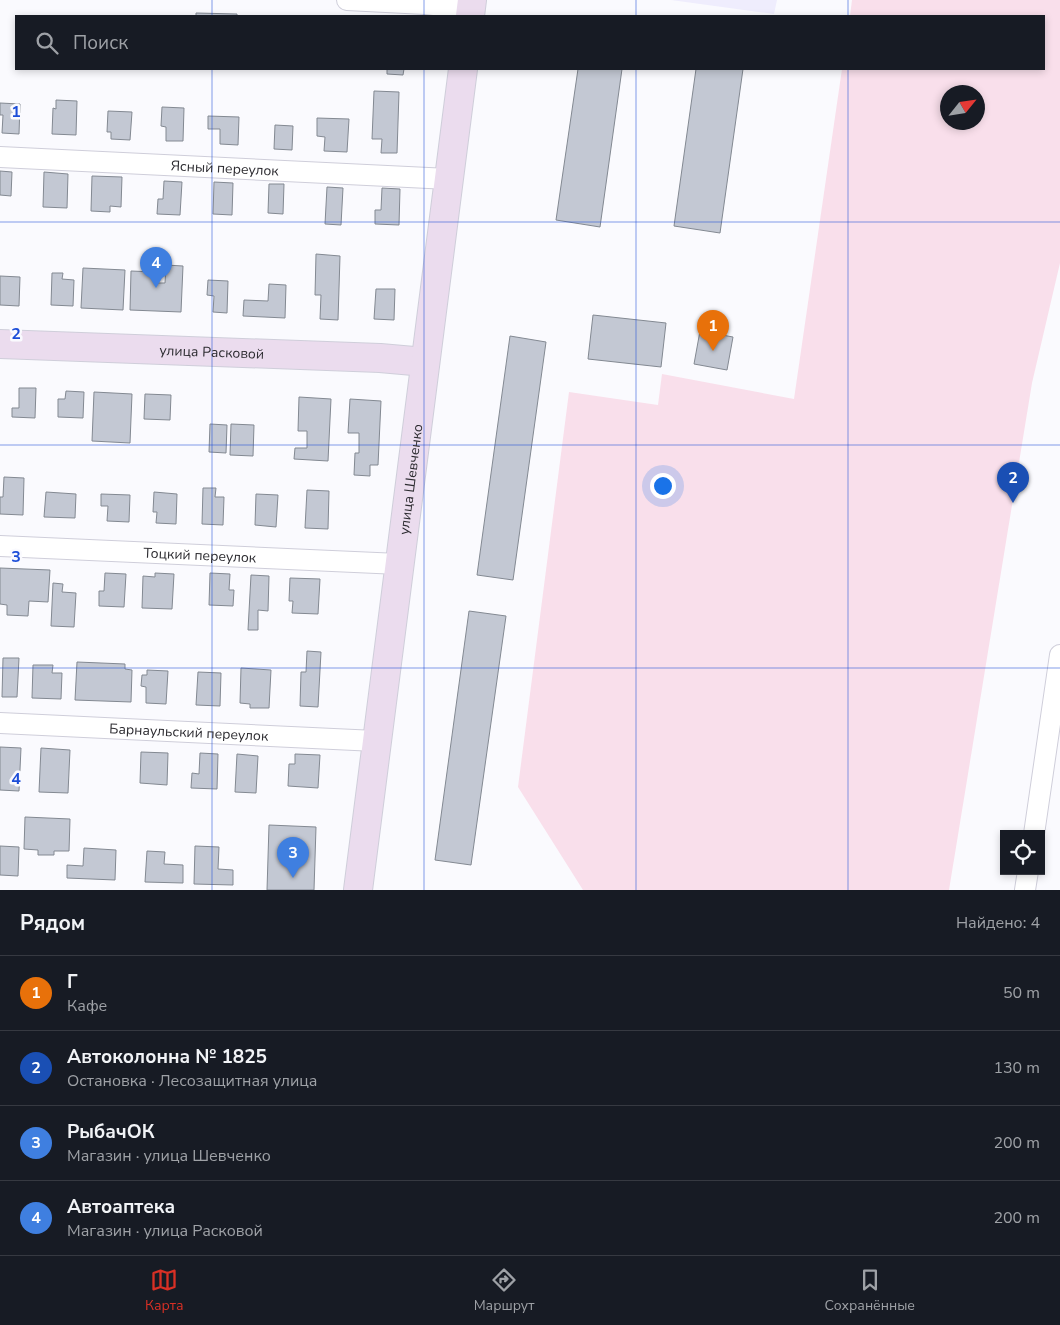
<!DOCTYPE html>
<html lang="ru">
<meta charset="utf-8">
<style>
body{margin:0;font-family:"Nunito Sans",sans-serif;background:#20242c;color:#f1f3f6}
.controls{position:absolute;right:15px;bottom:15px;display:grid;overflow:hidden;border-radius:0px;box-shadow:0 2px 8px #0003}
.controls button{width:45px;height:45px;display:grid;place-items:center;padding:0;border:0;border-bottom:1px solid #363941;background:#171b24;color:#f1f3f6;font:25px sans-serif}
.compass{position:absolute;left:940px;top:85px;width:45px;height:45px;border-radius:50%;background:#171b24;box-shadow:0 2px 8px #0003;rotate:60deg}
.you{position:absolute;left:662px;top:485px;width:18px;height:18px;margin:-12px;border:4px solid #fff;border-radius:50%;background:#1a73e8;box-shadow:0 0 0 8px #1a73e833}
.badge{display:grid;place-items:center;width:32px;height:32px;border-radius:50%;background:#d93025;color:#fff;font-size:16px;font-weight:700}
.pin{position:absolute;translate:-50% -41px;filter:drop-shadow(0 1px 2px #0008)}
.pin::after{content:'';position:absolute;top:26px;width:18px;height:15px;background:inherit;clip-path:polygon(0 0,100% 0,50% 100%)}
.list{margin:0;padding:0;list-style:none}
h2{display:flex;justify-content:space-between;align-items:center;height:65px;margin:0;padding:0 20px;font-size:21px}
h2 small{font-size:16px;font-weight:400;color:#9ea1a6}
.list li{display:grid;grid-template-columns:32px 1fr auto;gap:15px;align-items:center;box-sizing:border-box;height:75px;padding:0 20px;border-top:1px solid #363941}
.list b{display:block;font-size:19px;white-space:nowrap}
.list p{margin:0;font-size:16px;white-space:nowrap;color:#9ea1a6}
.list em{font-size:16px;font-style:normal;color:#9ea1a6}
.icon{flex:none;width:28px;height:28px;fill:none;stroke:currentColor;stroke-width:2;stroke-linecap:round;stroke-linejoin:round}
.map{position:relative;flex:none;width:1060px;height:890px;overflow:hidden}
.search{position:absolute;background:#171b24;box-shadow:0 2px 8px #0003;left:15px;right:15px;top:15px;height:55px;display:flex;align-items:center;gap:12px;box-sizing:border-box;padding:0 18px;border-radius:0px;color:#9ea1a6;font-size:19px}
.sheet{height:365px;background:#171b24}
nav{display:flex;justify-content:space-around;align-items:center;box-sizing:border-box;height:70px;border-top:1px solid #363941;background:#171b24;font-size:14px;color:#9ea1a6}
nav a{display:grid;justify-items:center;gap:2px}
nav .on{color:#d93025}
.map>svg:first-child{display:block}
.built{fill:#efedfd}
.green{fill:#f9dfeb;fill-rule:evenodd}
.building{fill:#c3c8d3;stroke:#838992}
.lines{fill:none;stroke-linecap:round;stroke-linejoin:round}
.street-casing{stroke:#cfceda;stroke-width:22}
.secondary-casing{stroke:#cfceda;stroke-width:30}
.street{stroke:#fff;stroke-width:20}
.secondary{stroke:#ebdcee;stroke-width:28}
.grid{fill:none;stroke:#1d4ed8;stroke-width:1;stroke-opacity:0.55}
.labels{text-anchor:middle;dominant-baseline:central;stroke-width:5;stroke-linejoin:round;paint-order:stroke}
.street-label{font-size:14px;fill:#2d2c31;stroke:#fafafe}
.grid-label{font-size:16px;text-anchor:middle;font-weight:bold;fill:#1d4ed8;stroke:#fafafe;stroke-width:5;stroke-linejoin:round;paint-order:stroke}
</style>
<div class="map">
<svg width="1060" height="890" viewBox="0 0 1060 890">
<rect width="100%" height="100%" fill="#fafafe"/>
<!-- built -->
<path class="built" d="M 671,0 L 777,0 L 774,14 Z"/>
<!-- green -->
<path class="green" d="M 852,0 L 1060,0 L 1060,263 L 1032,383 L 949,890 L 583,890 L 518,787 L 569,392 L 658,405 L 662,374 L 794,399 L 842,69 L 1044,69 L 1044,16 L 850,16 ZM 948,92 L 978,92 L 978,122 L 948,122 Z"/>
<!-- building -->
<path class="building" d="M 196,13 L 237,14 L 237,16 L 196,16 Z
M 387,69 L 404,69 L 403,75 L 387,74 Z
M 578,69 L 622,69 L 600,227 L 556,220 Z
M 696,69 L 743,69 L 720,233 L 674,226 Z
M 374,91 L 399,92 L 397,153 L 381,153 L 382,139 L 372,139 Z
M 56,100 L 77,101 L 76,135 L 52,134 L 53,108 L 56,109 Z
M 0,103 L 20,104 L 19,134 L 2,133 L 3,115 L 0,115 Z
M 162,107 L 184,108 L 183,141 L 166,141 L 166,127 L 161,126 Z
M 108,111 L 132,112 L 130,140 L 111,139 L 111,132 L 107,132 Z
M 208,116 L 239,117 L 238,145 L 220,144 L 220,129 L 208,129 Z
M 317,118 L 349,119 L 347,152 L 324,151 L 325,137 L 317,136 Z
M 275,125 L 293,126 L 292,150 L 274,149 Z
M 0,171 L 12,172 L 11,196 L 0,195 Z
M 44,172 L 68,174 L 67,208 L 43,207 Z
M 92,176 L 122,177 L 121,207 L 110,206 L 110,212 L 91,211 Z
M 164,181 L 182,182 L 180,215 L 157,214 L 158,199 L 163,199 Z
M 214,182 L 233,183 L 232,215 L 213,214 Z
M 269,184 L 284,184 L 283,214 L 268,213 Z
M 327,187 L 343,188 L 341,225 L 325,224 Z
M 382,188 L 400,189 L 399,225 L 375,224 L 375,210 L 381,210 Z
M 316,254 L 340,256 L 338,320 L 320,319 L 321,295 L 315,295 Z
M 166,265 L 183,266 L 181,312 L 130,310 L 131,271 L 155,272 L 154,283 L 165,283 Z
M 83,268 L 125,270 L 123,310 L 81,308 Z
M 52,273 L 63,273 L 62,279 L 74,280 L 73,306 L 51,305 Z
M 0,276 L 20,277 L 19,306 L 0,305 Z
M 208,280 L 228,281 L 227,313 L 213,312 L 214,296 L 207,295 Z
M 269,284 L 286,285 L 285,318 L 243,316 L 244,300 L 268,301 Z
M 376,289 L 395,289 L 394,320 L 374,319 Z
M 593,315 L 666,323 L 661,367 L 588,359 Z
M 700,331 L 733,337 L 727,370 L 694,364 Z
M 510,336 L 546,342 L 513,580 L 477,575 Z
M 19,388 L 36,388 L 35,418 L 12,417 L 12,408 L 19,408 Z
M 66,391 L 84,392 L 83,418 L 58,417 L 58,399 L 65,399 Z
M 94,392 L 132,394 L 130,443 L 92,441 Z
M 145,394 L 171,395 L 170,420 L 144,419 Z
M 299,397 L 331,399 L 328,461 L 294,459 L 295,448 L 307,448 L 307,431 L 298,431 Z
M 350,399 L 381,401 L 378,465 L 370,465 L 370,476 L 354,475 L 355,453 L 359,453 L 359,433 L 348,433 Z
M 210,424 L 227,425 L 226,453 L 209,452 Z
M 231,424 L 254,425 L 253,456 L 230,455 Z
M 4,477 L 24,478 L 23,515 L 0,514 L 0,497 L 3,497 Z
M 203,488 L 216,488 L 215,497 L 224,497 L 223,525 L 202,524 Z
M 307,490 L 329,491 L 328,529 L 305,528 Z
M 46,492 L 76,494 L 75,518 L 44,517 Z
M 154,492 L 177,494 L 176,524 L 156,523 L 157,512 L 153,512 Z
M 101,494 L 130,495 L 129,522 L 107,521 L 108,506 L 101,506 Z
M 256,494 L 278,495 L 276,527 L 255,525 Z
M 0,568 L 50,570 L 48,602 L 29,601 L 28,616 L 7,615 L 7,605 L 0,604 Z
M 105,573 L 126,574 L 124,607 L 99,606 L 99,591 L 104,591 Z
M 155,573 L 174,574 L 172,609 L 142,608 L 143,576 L 155,577 Z
M 210,573 L 230,574 L 229,590 L 234,590 L 233,606 L 209,605 Z
M 251,575 L 269,576 L 268,611 L 258,610 L 258,630 L 248,630 Z
M 290,578 L 320,579 L 318,614 L 292,613 L 293,601 L 289,601 Z
M 53,583 L 63,584 L 62,592 L 76,593 L 74,627 L 51,626 Z
M 469,611 L 506,616 L 471,865 L 435,860 Z
M 307,651 L 321,652 L 318,707 L 300,706 L 301,672 L 306,672 Z
M 3,658 L 19,658 L 17,697 L 2,697 Z
M 77,662 L 125,664 L 125,669 L 132,670 L 131,702 L 75,700 Z
M 33,665 L 53,665 L 52,673 L 62,673 L 61,699 L 32,698 Z
M 241,668 L 271,670 L 269,708 L 250,708 L 250,704 L 240,703 Z
M 147,670 L 168,671 L 166,704 L 146,703 L 146,687 L 141,686 L 142,675 L 147,675 Z
M 198,672 L 221,673 L 220,706 L 196,705 Z
M 0,747 L 21,748 L 19,791 L 0,790 Z
M 41,748 L 70,750 L 68,793 L 39,792 Z
M 141,752 L 168,753 L 167,785 L 140,783 Z
M 200,753 L 218,754 L 217,789 L 191,788 L 192,773 L 199,774 Z
M 237,754 L 258,756 L 256,793 L 235,792 Z
M 295,754 L 320,755 L 318,788 L 288,786 L 289,764 L 295,764 Z
M 25,817 L 70,819 L 69,851 L 54,851 L 54,855 L 38,855 L 38,850 L 24,849 Z
M 269,825 L 316,827 L 314,890 L 267,890 Z
M 0,846 L 19,847 L 18,876 L 0,875 Z
M 195,846 L 219,847 L 218,869 L 233,870 L 233,885 L 194,884 Z
M 84,848 L 116,850 L 115,880 L 67,878 L 67,865 L 83,866 Z
M 147,851 L 165,852 L 164,864 L 183,865 L 183,883 L 145,882 Z"/>
<g class="lines">
<!-- street casing -->
<g class="street-casing">
<g id="street">
<path d="M 347,0 L 425,4 L 471,9"/>
<path id="s1" d="M 0,157 L 449,179"/>
<path id="s2" d="M 0,546 L 399,564"/>
<path id="s3" d="M 0,723 L 376,741"/>
<path d="M 1034,834 L 1060,655"/>
<path d="M 1025,890 L 1028,871"/>
</g>
</g>
<!-- secondary casing -->
<g class="secondary-casing">
<g id="secondary">
<path d="M 470,16 L 472,0"/>
<path id="s4" d="M 0,344 L 380,358 L 425,362"/>
<path id="s5" d="M 358,890 L 463,69"/>
</g>
</g>
<!-- street -->
<use href="#street" class="street"/>
<!-- secondary -->
<use href="#secondary" class="secondary"/>
</g>
<!-- grid -->
<path class="grid" d="M 212,0 L 212,16M 424,0 L 424,16M 636,0 L 636,16M 848,0 L 848,16M 212,69 L 212,890M 424,69 L 424,890M 636,69 L 636,890M 848,69 L 848,890M 0,222 L 1060,222M 0,445 L 1060,445M 0,668 L 1060,668"/>
<g class="labels">
<!-- street labels -->
<g class="street-label">
<text stroke="none"><textPath href="#s1" startOffset="225">Ясный переулок</textPath></text>
<text stroke="none"><textPath href="#s4" startOffset="212">улица Расковой</textPath></text>
<text stroke="none"><textPath href="#s5" startOffset="414">улица Шевченко</textPath></text>
<text stroke="none"><textPath href="#s2" startOffset="200">Тоцкий переулок</textPath></text>
<text stroke="none"><textPath href="#s3" startOffset="189">Барнаульский переулок</textPath></text>
</g>
</g>
<g class="grid-label">
<text x="16" y="117">1</text>
<text x="16" y="339">2</text>
<text x="16" y="562">3</text>
<text x="16" y="784">4</text>
</g>
</svg>
<div class="controls">
<button><svg class="icon" aria-label="locate" viewBox="0 0 24 24"><circle cx="12" cy="12" r="6"/><path d="M12 2v4M12 18v4M2 12h4M18 12h4"/></svg></button>
</div>
<svg class="compass" viewBox="-18 -18 36 36"><path d="M0-13l5 13h-10z" fill="#e53935"/><path d="M0 13l5-13h-10z" fill="#9ea1a6"/></svg>
<div class="you"></div>
<div class="pin badge" style="left:713px;top:351px;background:#e8710a">1</div>
<div class="pin badge" style="left:1013px;top:503px;background:#1a4fb4">2</div>
<div class="pin badge" style="left:293px;top:878px;background:#3f7fe0">3</div>
<div class="pin badge" style="left:156px;top:288px;background:#3f7fe0">4</div>
<div class="search"><svg class="icon" aria-label="search" viewBox="0 0 24 24"><circle cx="10" cy="10" r="6"/><path d="M15 15l6 6"/></svg>Поиск</div>
</div>
<section class="sheet">
<h2>Рядом<small>Найдено: 4</small></h2>
<ul class="list">
<li><span class="badge" style="background:#e8710a">1</span><div><b>Г</b><p>Кафе</p></div><em>50 m</em></li>
<li><span class="badge" style="background:#1a4fb4">2</span><div><b>Автоколонна № 1825</b><p>Остановка · Лесозащитная улица</p></div><em>130 m</em></li>
<li><span class="badge" style="background:#3f7fe0">3</span><div><b>РыбачОК</b><p>Магазин · улица Шевченко</p></div><em>200 m</em></li>
<li><span class="badge" style="background:#3f7fe0">4</span><div><b>Автоаптека</b><p>Магазин · улица Расковой</p></div><em>200 m</em></li>
</ul>
</section>
<nav>
<a class="on"><svg class="icon" aria-label="map" viewBox="0 0 24 24"><path d="M3 6l6-2 6 2 6-2v14l-6 2-6-2-6 2zM9 4v14M15 6v14"/></svg>Карта</a>
<a><svg class="icon" aria-label="directions" viewBox="0 0 24 24"><path d="M12 3l9 9-9 9-9-9zM9 14v-3h6M13 9l2 2-2 2"/></svg>Маршрут</a>
<a><svg class="icon" aria-label="saved" viewBox="0 0 24 24"><path d="M7 4h10v16l-5-4-5 4z"/></svg>Сохранённые</a>
</nav>
